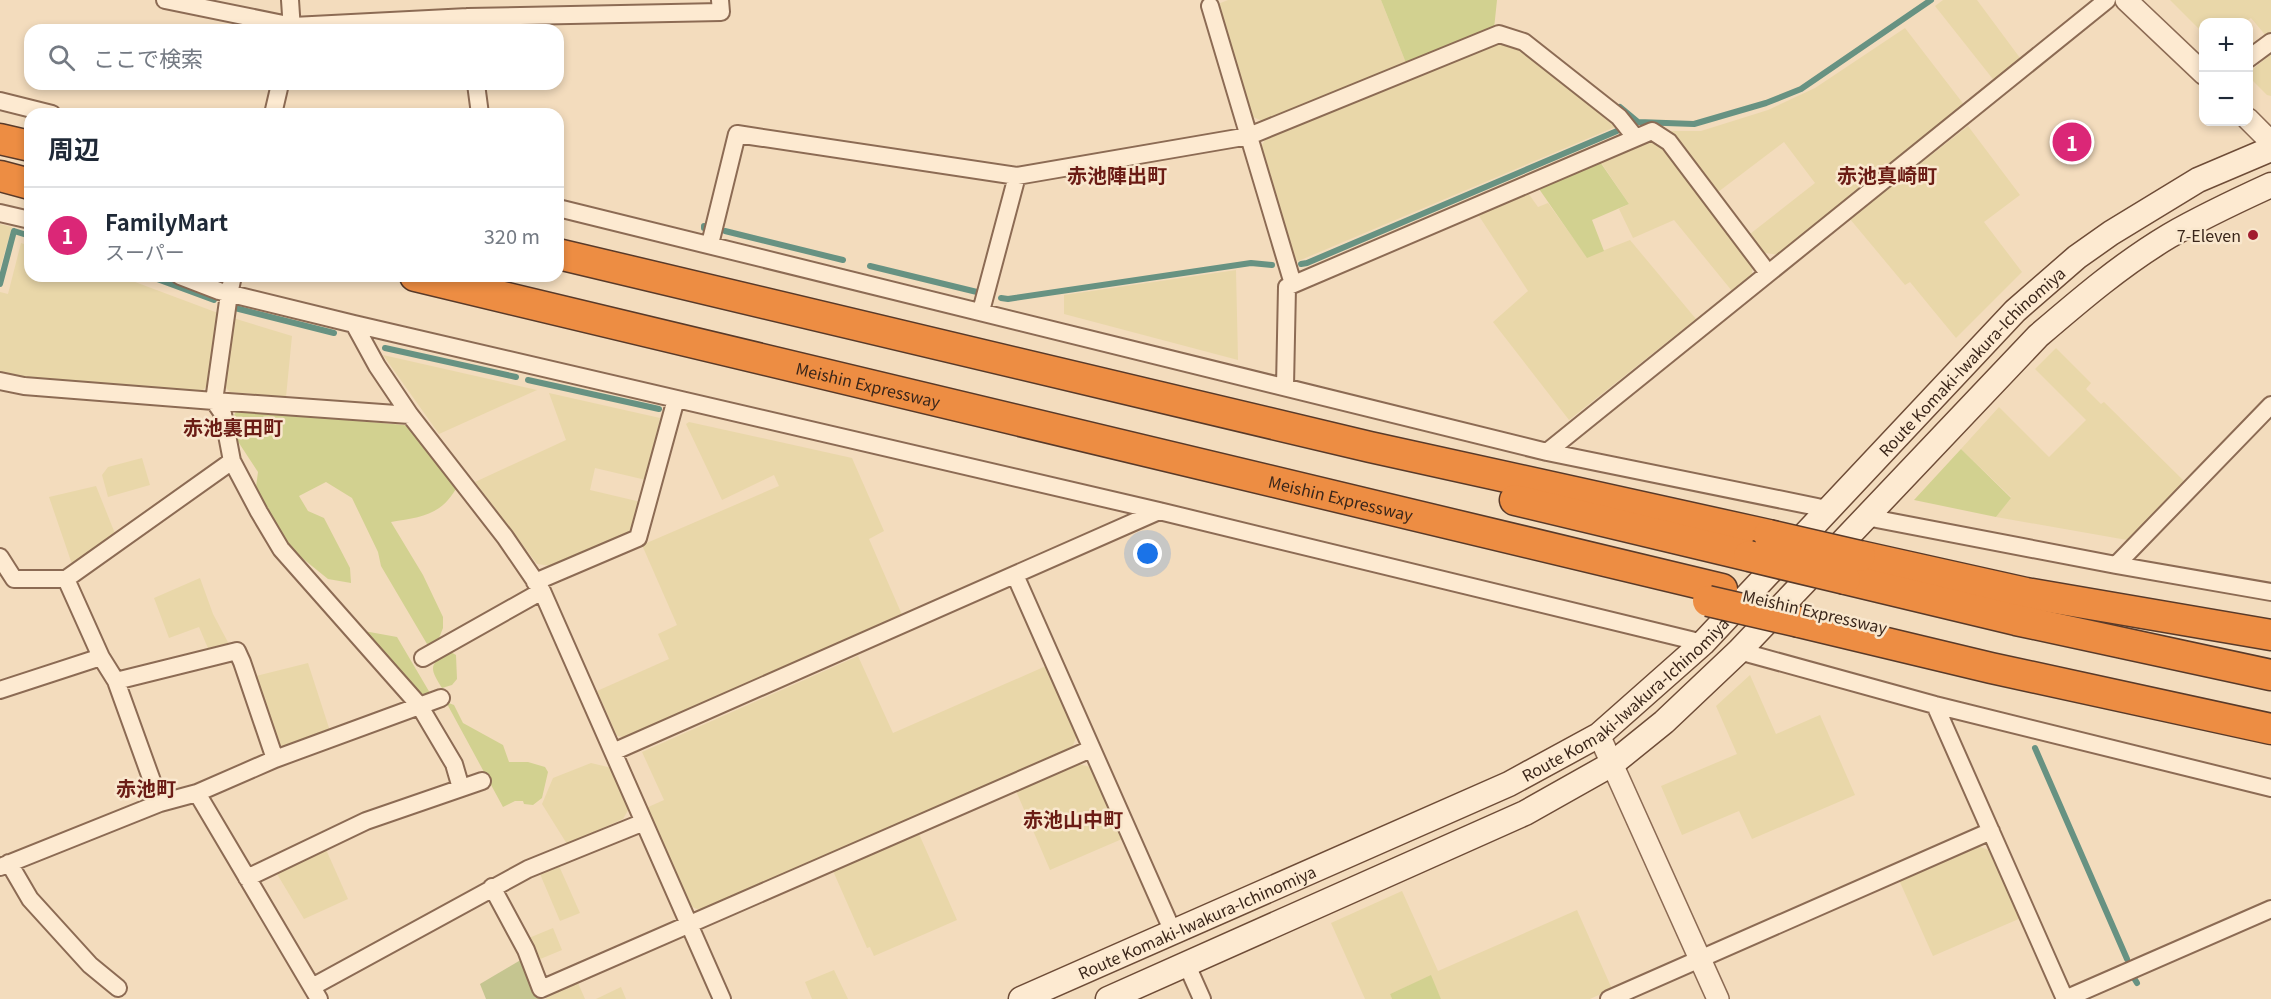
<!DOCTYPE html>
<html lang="ja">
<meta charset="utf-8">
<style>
body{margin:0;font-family:Georgia,"Noto Sans JP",serif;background:#f2f2f3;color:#1f2937}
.controls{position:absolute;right:18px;top:18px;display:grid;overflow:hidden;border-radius:12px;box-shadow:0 3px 9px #0003}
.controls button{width:54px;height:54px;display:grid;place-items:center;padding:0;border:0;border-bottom:2px solid #e0e1e3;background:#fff;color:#1f2937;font:30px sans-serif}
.you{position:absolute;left:1148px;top:554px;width:21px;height:21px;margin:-15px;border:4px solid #fff;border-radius:50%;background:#1a73e8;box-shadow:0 0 0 9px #1a73e833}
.badge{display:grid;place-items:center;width:39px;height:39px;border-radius:50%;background:#db2777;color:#fff;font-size:20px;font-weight:700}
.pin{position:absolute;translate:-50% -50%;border:3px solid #fff;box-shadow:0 2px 6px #0006}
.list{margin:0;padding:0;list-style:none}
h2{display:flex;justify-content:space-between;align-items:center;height:78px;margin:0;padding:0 24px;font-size:26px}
h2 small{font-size:20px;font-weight:400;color:#747a83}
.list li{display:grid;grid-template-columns:39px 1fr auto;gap:18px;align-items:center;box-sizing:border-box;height:96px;padding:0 24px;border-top:2px solid #e0e1e3}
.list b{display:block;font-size:22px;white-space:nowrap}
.list p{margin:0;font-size:20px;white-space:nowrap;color:#747a83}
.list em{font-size:20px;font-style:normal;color:#747a83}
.icon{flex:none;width:33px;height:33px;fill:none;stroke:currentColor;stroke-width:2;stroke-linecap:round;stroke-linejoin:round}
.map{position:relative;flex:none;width:2271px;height:999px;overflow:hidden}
.search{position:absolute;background:#fff;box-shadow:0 3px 9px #0003;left:24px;top:24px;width:540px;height:66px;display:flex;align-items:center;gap:15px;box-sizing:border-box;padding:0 21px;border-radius:18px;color:#747a83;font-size:22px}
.panel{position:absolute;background:#fff;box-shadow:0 3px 9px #0003;left:24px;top:108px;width:540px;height:174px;border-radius:18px}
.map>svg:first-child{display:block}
.farmland{fill:#e9d7a9}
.green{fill:#d2d190}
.cemetery{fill:#c5c590}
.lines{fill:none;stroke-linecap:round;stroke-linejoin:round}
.stream{stroke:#679282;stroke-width:6}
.minor-casing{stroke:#8c6b54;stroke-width:20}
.tertiary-casing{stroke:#8c6b54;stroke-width:24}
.secondary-casing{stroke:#6e4c37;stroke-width:27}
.motorway-casing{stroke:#593a29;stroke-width:33}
.minor{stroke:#fdead1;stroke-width:16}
.tertiary{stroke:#fdead1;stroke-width:21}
.secondary{stroke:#fdead1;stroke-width:24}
.motorway{stroke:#ed8d43;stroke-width:30}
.motorway-bridge-casing{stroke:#593a29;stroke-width:33;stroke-linecap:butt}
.motorway-bridge{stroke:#ed8d43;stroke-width:30}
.poi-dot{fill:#a21d2e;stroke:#f9e7cd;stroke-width:2}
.labels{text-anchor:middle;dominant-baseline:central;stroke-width:5;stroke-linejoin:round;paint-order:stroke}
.poi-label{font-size:16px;fill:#3a261a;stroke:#f9e7cd;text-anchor:end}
.street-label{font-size:16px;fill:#3a261a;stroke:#f9e7cd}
.quarter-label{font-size:20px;font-weight:bold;fill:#6b1c15;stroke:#f9e7cd}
</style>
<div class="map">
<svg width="2271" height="999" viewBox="0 0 2271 999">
<rect width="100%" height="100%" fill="#f3dcbd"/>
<!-- farmland -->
<path class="farmland" d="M 1228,0 L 1381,0 L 1406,63 L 1262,121 L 1251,116 L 1218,4 Z
M 1943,0 L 1977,0 L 2023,62 L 1996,83 L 1935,6 Z
M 2170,0 L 2271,0 L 2271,33 L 2267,37 L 2251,18 L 2245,22 L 2204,22 L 2203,33 Z
M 1905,28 L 1965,106 L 1781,255 L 1765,253 L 1750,234 L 1815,183 L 1784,142 L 1718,192 L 1671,131 L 1701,131 L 1768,110 L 1815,88 Z
M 1501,42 L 1521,47 L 1615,127 L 1296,262 L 1261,147 L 1267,136 Z
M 2271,54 L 2271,96 L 2267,95 L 2253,81 L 2253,69 Z
M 1968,126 L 2020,195 L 1984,222 L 2022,272 L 1956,338 L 1910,282 L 1905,285 L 1850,219 Z
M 1648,142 L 1659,143 L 1753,262 L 1752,274 L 1732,291 L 1674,220 L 1633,238 L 1619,209 L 1629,204 L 1600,161 Z
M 1528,193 L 1538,207 L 1548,203 L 1587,257 L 1630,240 L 1696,319 L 1569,420 L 1493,322 L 1528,291 L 1477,213 Z
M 0,224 L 12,227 L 0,269 Z
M 21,243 L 30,246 L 30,276 L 119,276 L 218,313 L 209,384 L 201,392 L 0,376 L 0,292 L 8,294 Z
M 1236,270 L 1238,360 L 1064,314 L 1064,295 Z
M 233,318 L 292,336 L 286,397 L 230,392 L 225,387 Z
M 2056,348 L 2091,383 L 2086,389 L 2101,404 L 2104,402 L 2185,482 L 2127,540 L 1996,517 L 2011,497 L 1961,449 L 1999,407 L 2049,457 L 2086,420 L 2035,369 Z
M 383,355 L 537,390 L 439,434 Z
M 549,393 L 660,418 L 646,480 L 595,468 L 590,490 L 641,502 L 636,523 L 624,536 L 551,566 L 537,564 L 475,482 L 566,440 Z
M 689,422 L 852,458 L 884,531 L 869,539 L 903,617 L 628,738 L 617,736 L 597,691 L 669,659 L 658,634 L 677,625 L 642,545 L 779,486 L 774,475 L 722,500 L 686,424 Z
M 142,458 L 150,485 L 108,497 L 102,475 L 108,467 Z
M 96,486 L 116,536 L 73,567 L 49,497 Z
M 200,578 L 213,614 L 231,648 L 210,653 L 199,627 L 169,638 L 154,598 Z
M 858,656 L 893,733 L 1046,666 L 1077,735 L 1072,748 L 702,911 L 690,906 L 646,808 L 664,800 L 642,752 Z
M 308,663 L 330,731 L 278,753 L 252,677 Z
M 1750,675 L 1776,734 L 1820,715 L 1855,795 L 1752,839 L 1739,811 L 1682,835 L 1661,786 L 1737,754 L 1716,706 Z
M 591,763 L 612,768 L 630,807 L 623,819 L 567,844 L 542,804 L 553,778 Z
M 1079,764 L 1090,767 L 1122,839 L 1050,870 L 1016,791 Z
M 919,834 L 957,920 L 874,956 L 870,947 L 867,948 L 833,871 Z
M 324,845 L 348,899 L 304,919 L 274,869 Z
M 1978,846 L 1991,851 L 2021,918 L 1933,956 L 1899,880 Z
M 559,866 L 580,913 L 560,921 L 540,874 Z
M 1402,891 L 1438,971 L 1577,910 L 1612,989 L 1590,999 L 1441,999 L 1430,976 L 1390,994 L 1392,999 L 1365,999 L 1331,923 Z
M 553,928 L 562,950 L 533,962 L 524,940 Z
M 834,970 L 848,999 L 812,999 L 805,982 Z
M 578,983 L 585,999 L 546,999 L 546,998 Z
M 621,987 L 626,999 L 596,999 Z"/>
<!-- green -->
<path class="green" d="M 1381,0 L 1497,0 L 1494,29 L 1406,63 Z
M 1598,159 L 1629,204 L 1592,220 L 1604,251 L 1587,258 L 1537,186 Z
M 237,410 L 404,425 L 413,430 L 458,485 C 442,516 421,517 391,522 L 423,575 L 443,617 L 443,628 L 437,643 L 427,644 L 381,566 L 378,552 L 352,498 L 326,482 L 299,496 L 308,511 L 324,518 L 350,568 L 351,583 L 328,579 L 286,545 L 256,487 L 258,472 L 237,440 L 233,417 Z
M 1961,449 L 2011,498 L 1996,517 L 1914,500 Z
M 364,631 L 397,637 L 430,693 L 428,696 L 421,695 Z
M 449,651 L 456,655 L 457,679 L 452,685 L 442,688 C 429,667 429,665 449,651 Z
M 446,702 L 454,705 L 463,723 L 503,745 L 509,762 L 528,762 L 545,767 L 548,772 L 542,798 L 533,805 L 524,804 L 523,801 L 515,801 L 503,807 Z
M 1431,975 L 1441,999 L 1392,999 L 1390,994 Z"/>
<!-- cemetery -->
<path class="cemetery" d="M 524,958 L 541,999 L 486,999 L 480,984 Z"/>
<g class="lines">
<!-- stream -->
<path class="stream" d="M 1620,107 L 1638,122 L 1694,124 L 1766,103 L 1801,89 L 1931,0
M 704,228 L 704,226
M 725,231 L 843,260
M 1301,264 L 1307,263 L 1617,131
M 870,266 L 977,292
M 149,276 L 214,300
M 0,284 L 14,231 L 30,236
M 1001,298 L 1008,299 L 1251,263 L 1272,265
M 235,308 L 334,333
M 385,348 L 516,377
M 528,380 L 659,409
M 2035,748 L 2127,959
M 2134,978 L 2137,983"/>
<!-- minor casing -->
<g class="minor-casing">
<path id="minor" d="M 165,0 L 293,26 L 468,17
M 290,0 L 292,30
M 1210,6 L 1293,284
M 470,30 L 468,17 L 721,12 L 720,0
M 2248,59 L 2271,42
M 476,84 L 480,114
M 0,101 L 52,114
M 273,114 L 280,84
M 558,208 L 1547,452 L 1827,509
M 0,213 L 30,220
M 710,244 L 737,134 L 1017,176 L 1249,136 L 1499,34 L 1524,42 L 1619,117 L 1635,137
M 180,276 L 219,291 L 354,324 L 1159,511 L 1703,643
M 981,311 L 1017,176
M 354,324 L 377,366 L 410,415 L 505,537 L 542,591 L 722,999
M 0,381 L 24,386 L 214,401 L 229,294 L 233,276
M 1285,386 L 1287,287 L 1652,131 L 1669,142 L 1768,273
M 214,401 L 223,414 L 232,461 L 259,512 L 281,549 L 419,705 L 454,764 L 461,788
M 214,401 L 410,415
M 1547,452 L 2107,0
M 1866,517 L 2116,565 L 2271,592
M 0,557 L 14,579 L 66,579 L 232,461
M 2116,565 L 2271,405
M 1015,575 L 1173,932
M 66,579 L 101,657 L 116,681 L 160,803
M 535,582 L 638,538 L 676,399
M 1739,651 L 1935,705 L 2271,788
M 423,658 L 542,591
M 116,681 L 237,651 L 242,662 L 275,759
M 0,690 L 101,657
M 1935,705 L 2065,999
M 613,752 L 1159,511
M 197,793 L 319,999
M 9,863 L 30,899 L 90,965 L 118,988
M 0,867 L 160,803 L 197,793 L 275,759 L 441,698
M 247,878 L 366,821 L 482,781
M 492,887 L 526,950 L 541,989 L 1091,749
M 1186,963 L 1202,999
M 312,987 L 528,869 L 644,822
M 1609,999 L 1991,831
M 2065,999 L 2271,909"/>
</g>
<!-- tertiary casing -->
<g class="tertiary-casing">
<path id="tertiary" d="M 2126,0 L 2204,74
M 2248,119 L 2271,142
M 1599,735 L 1718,999"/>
</g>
<!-- secondary casing -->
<g class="secondary-casing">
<g id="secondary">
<path id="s1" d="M 1021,999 L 1509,784 L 1599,735 L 1703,643 L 2015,311 L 2077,257 L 2111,233 L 2198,180 L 2271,149"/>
<path d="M 1108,999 L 1525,813 L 1612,764 L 1664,722 L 1739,651 L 2038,336 C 2080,300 2122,264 2169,236 C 2202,217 2236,201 2271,185"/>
</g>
</g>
<!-- motorway casing -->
<g class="motorway-casing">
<g id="motorway">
<path d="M 0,139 L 30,146"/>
<path d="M 0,176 L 30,184"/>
<path d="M 558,254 L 1370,447 L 1769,535"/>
<path id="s2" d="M 415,276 L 1722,589"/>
<path d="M 1515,500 L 1749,556"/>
<path d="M 1860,556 L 2026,593 L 2271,635"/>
<path d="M 1845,579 L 2016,620 L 2271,675"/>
<path d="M 1799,622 L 1991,668 L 2271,729"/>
</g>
</g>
<!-- minor -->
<use href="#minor" class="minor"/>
<!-- tertiary -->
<use href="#tertiary" class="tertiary"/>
<!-- secondary -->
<use href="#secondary" class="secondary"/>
<!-- motorway -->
<use href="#motorway" class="motorway"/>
<!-- motorway-bridge casing -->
<g class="motorway-bridge-casing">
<path id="motorway-bridge" d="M 1769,535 L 1860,556
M 1749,556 L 1845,579
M 1708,601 L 1799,622"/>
</g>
<!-- motorway-bridge -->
<use href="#motorway-bridge" class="motorway-bridge"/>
</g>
<!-- markers -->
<circle class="poi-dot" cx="2253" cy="235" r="6"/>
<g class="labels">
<!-- poi labels -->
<g class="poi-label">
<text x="2241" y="235">7-Eleven</text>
</g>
<!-- street labels -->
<g class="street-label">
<text stroke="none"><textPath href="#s1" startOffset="1164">Route Komaki-Iwakura-Ichinomiya</textPath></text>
<text stroke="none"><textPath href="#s2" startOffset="466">Meishin Expressway</textPath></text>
<text stroke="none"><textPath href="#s2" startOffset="952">Meishin Expressway</textPath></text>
<text transform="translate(1815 611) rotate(13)">Meishin Expressway</text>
<text stroke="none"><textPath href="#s1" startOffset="678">Route Komaki-Iwakura-Ichinomiya</textPath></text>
<text stroke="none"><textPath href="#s1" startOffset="192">Route Komaki-Iwakura-Ichinomiya</textPath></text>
</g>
<!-- quarter labels -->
<g class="quarter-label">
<text x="1117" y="174">赤池陣出町</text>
<text x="1887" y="174">赤池真崎町</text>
<text x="233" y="426">赤池裏田町</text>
<text x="146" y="787">赤池町</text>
<text x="1073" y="818">赤池山中町</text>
</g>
</g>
</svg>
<div class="controls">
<button>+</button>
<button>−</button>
</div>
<div class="you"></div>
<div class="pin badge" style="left:2072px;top:142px">1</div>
<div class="search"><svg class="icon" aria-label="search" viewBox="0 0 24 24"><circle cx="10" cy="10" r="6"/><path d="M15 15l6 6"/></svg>ここで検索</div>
<section class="panel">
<h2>周辺<small></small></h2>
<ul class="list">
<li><span class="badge">1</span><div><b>FamilyMart</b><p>スーパー</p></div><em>320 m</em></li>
</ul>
</section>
</div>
